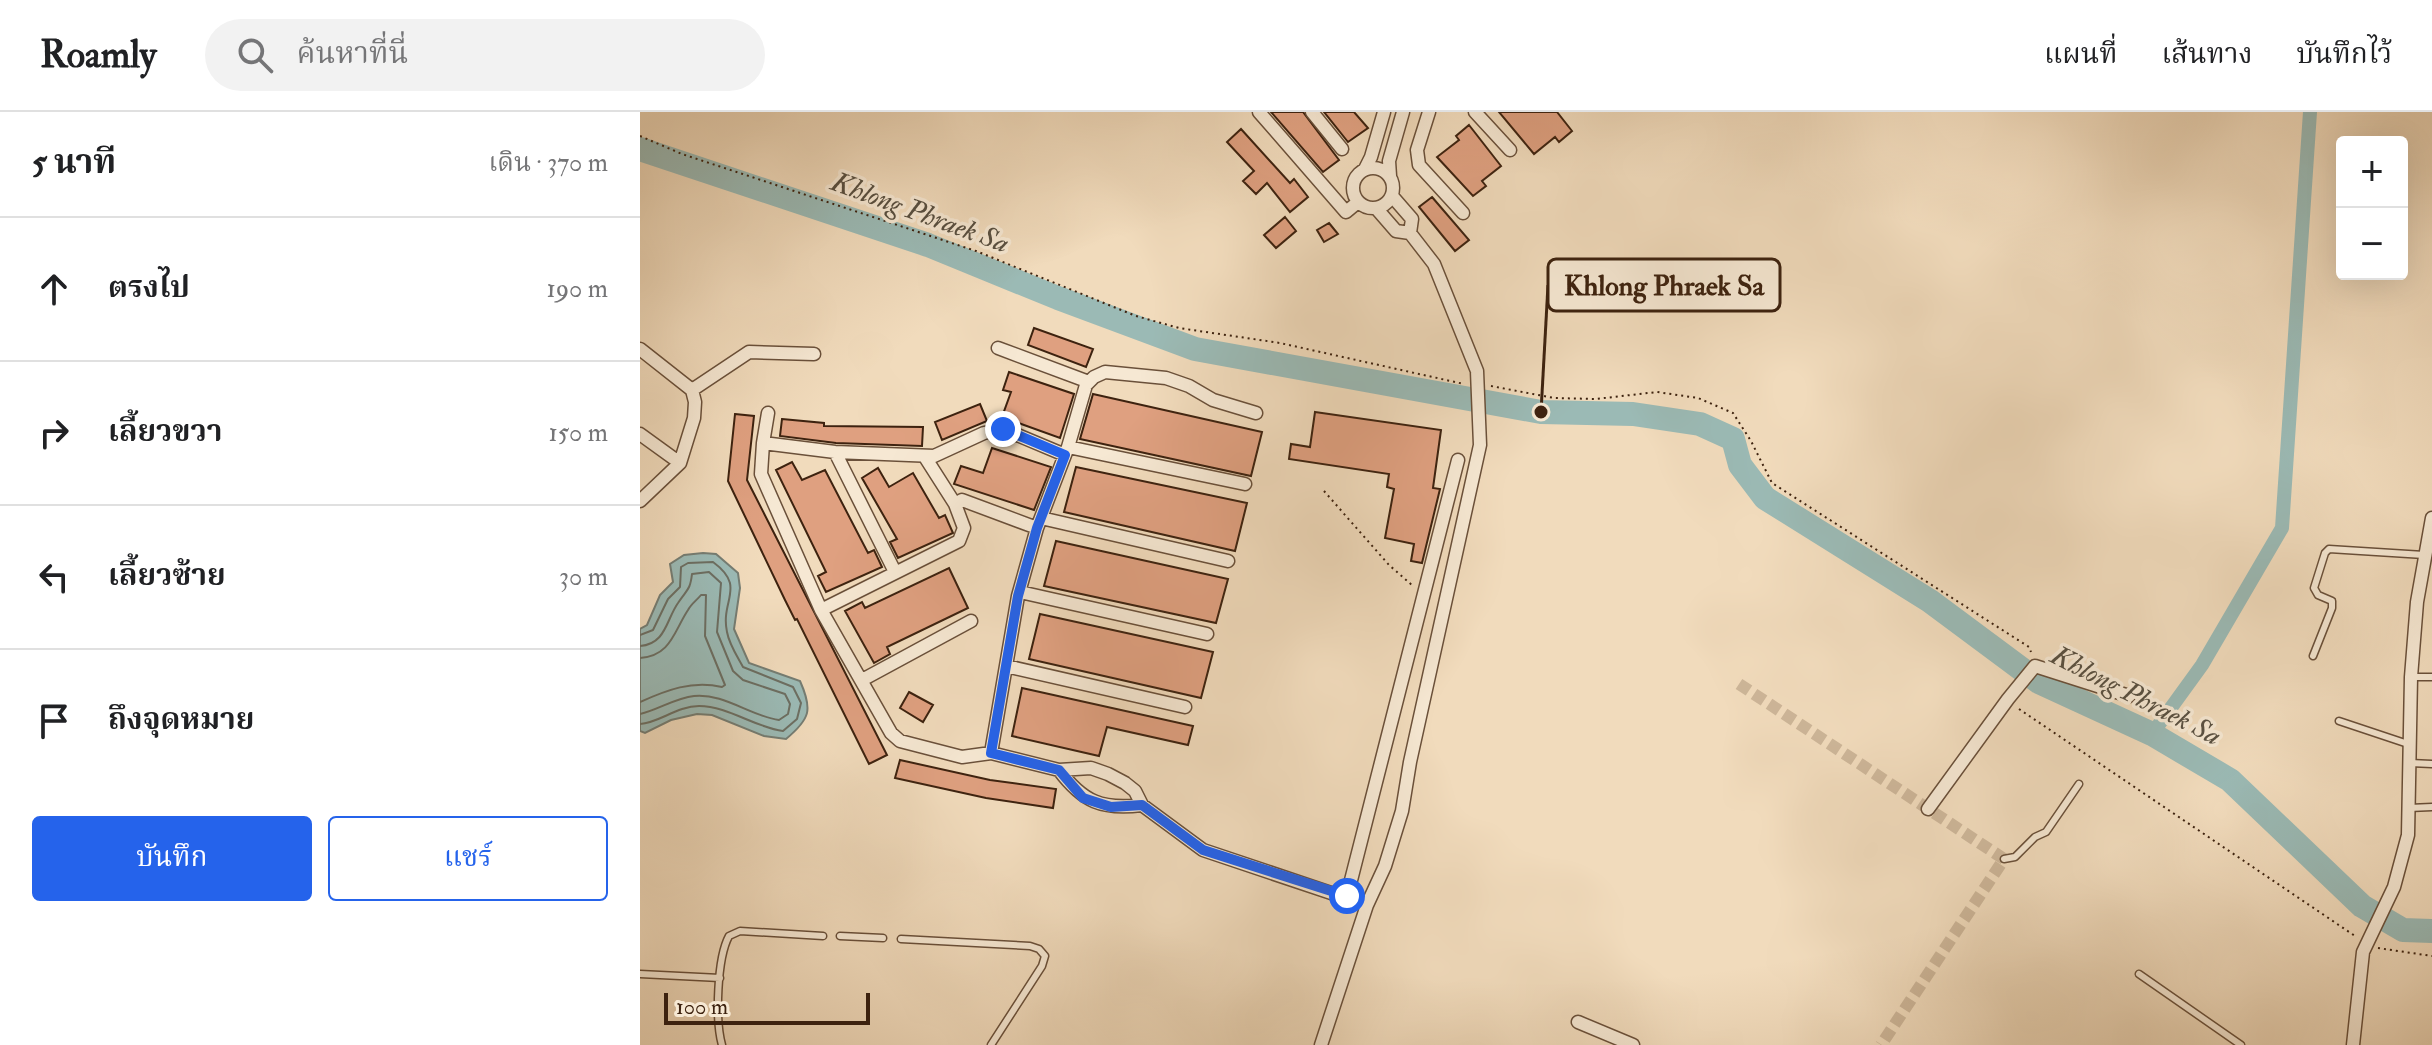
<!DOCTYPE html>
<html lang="th">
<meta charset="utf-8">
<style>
body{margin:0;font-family:"IM FELL Double Pica","Noto Serif Thai",serif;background:#f2f2f2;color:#202124}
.controls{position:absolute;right:24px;top:24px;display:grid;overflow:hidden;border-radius:8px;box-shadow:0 8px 32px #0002}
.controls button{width:72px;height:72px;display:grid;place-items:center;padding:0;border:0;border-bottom:2px solid #e0e0e0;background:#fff;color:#202124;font:40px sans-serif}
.scale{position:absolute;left:24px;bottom:20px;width:206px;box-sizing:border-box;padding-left:8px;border:4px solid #3d220f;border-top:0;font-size:22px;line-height:28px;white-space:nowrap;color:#3d220f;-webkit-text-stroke:6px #f6e8d3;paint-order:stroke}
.stop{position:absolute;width:24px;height:24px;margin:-18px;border:6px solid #2563eb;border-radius:50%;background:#fff}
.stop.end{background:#2563eb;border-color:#fff;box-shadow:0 2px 8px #0008}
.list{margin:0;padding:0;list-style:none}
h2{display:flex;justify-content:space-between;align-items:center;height:104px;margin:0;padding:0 32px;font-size:34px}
h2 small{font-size:26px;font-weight:400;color:#757577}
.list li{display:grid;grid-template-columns:52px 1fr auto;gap:24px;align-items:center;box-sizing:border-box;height:144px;padding:0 32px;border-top:2px solid #e0e0e0}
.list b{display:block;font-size:30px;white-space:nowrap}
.list em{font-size:26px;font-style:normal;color:#757577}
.actions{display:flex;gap:16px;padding:24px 32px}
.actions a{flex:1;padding:18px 0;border:2px solid #2563eb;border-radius:8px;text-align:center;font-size:28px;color:#2563eb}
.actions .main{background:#2563eb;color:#fff}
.icon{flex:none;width:44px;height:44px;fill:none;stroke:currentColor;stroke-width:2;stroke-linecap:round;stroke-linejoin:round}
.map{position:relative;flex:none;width:1792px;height:933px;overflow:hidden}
header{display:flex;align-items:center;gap:48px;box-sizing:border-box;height:112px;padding:0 40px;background:#fff;border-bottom:2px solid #e0e0e0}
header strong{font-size:38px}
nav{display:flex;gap:44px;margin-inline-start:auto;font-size:28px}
.search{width:560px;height:72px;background:#f2f2f2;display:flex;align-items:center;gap:20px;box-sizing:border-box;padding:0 28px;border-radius:44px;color:#757577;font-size:30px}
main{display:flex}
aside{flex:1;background:#fff}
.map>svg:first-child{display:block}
.water{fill:#9bbab5;stroke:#757d73;stroke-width:2}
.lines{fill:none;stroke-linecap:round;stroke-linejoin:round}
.shore{stroke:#6c6e62;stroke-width:2}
.canal{stroke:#9bbab5;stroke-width:14}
.river{stroke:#9bbab5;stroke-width:24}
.building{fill:#dfa080;stroke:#3d220f;stroke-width:2}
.street-tunnel{stroke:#cdb699;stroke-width:12;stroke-dasharray:12 6;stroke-linecap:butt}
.lane-casing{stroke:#6a503a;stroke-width:9}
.street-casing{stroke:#6a503a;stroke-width:15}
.path{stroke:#3d220f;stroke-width:2;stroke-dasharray:2 4;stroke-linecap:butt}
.lane{stroke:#f6e8d3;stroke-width:6}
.street{stroke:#f6e8d3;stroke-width:12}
.route{stroke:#2563eb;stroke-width:10}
.labels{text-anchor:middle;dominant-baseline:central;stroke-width:7;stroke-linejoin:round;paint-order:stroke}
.water-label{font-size:28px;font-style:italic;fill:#595041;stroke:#f6e8d3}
.leader{fill:none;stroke:#3d220f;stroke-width:3}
.callout-dot{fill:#3d220f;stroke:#f6e8d3;stroke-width:3}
.callout{fill:#f6e8d3;stroke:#3d220f;stroke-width:3}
.callout-label{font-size:28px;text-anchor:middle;font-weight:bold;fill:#3d220f}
</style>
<header>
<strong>Roamly</strong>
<div class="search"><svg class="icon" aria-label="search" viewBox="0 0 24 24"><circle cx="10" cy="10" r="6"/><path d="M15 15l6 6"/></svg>ค้นหาที่นี่</div>
<nav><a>แผนที่</a><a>เส้นทาง</a><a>บันทึกไว้</a></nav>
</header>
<main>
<aside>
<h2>5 นาที<small>เดิน · 370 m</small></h2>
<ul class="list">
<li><svg class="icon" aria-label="ahead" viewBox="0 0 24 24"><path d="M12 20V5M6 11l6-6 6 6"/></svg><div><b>ตรงไป</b></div><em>190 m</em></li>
<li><svg class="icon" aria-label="right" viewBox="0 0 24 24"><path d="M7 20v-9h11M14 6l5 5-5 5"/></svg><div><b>เลี้ยวขวา</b></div><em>150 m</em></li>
<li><svg class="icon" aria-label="left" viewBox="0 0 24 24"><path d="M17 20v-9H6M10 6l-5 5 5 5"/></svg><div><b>เลี้ยวซ้าย</b></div><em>30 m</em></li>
<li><svg class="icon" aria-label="arrive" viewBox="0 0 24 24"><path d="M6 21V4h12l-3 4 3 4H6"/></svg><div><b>ถึงจุดหมาย</b></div></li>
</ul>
<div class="actions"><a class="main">บันทึก</a><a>แชร์</a></div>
</aside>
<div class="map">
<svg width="1792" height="933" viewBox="0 0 1792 933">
<rect width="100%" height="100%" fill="#f1dbbc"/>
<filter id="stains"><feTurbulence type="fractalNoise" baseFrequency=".0025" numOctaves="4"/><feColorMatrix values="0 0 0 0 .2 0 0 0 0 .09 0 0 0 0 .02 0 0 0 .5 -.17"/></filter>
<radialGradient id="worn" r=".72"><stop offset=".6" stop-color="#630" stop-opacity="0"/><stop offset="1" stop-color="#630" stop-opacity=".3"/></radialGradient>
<!-- water -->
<path class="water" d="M 63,441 L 76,442 L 98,461 L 100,476 L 94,517 L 109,551 L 160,569 C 173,598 170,607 146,627 L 124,624 L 72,603 L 57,602 L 31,608 L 5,621 L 0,619 L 0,517 L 7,513 L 20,483 L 33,470 L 30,452 L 44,443 Z"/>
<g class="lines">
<!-- shore -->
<path class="shore" d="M 0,523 L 13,518 L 28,487 L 40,475 L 41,455 L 48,451 L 73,450 C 107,475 80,488 87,520 C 89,532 97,544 103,555 L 153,575 L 161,591 L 157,607 L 143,619 C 114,615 88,594 59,594 C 37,594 19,611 0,612
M 0,534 C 26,532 26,508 38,491 C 47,477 50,479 52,462 L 69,460 L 81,471 L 77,520 L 93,559 L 103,568 L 145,582 L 150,592 L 148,602 L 139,608 C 110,604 84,581 54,584 C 35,586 18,598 0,602
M 0,546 C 31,544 34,519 48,498 C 51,492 57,488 61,483 L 66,483 L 65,524 L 85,573 L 82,575 C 52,568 27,578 0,590"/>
<!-- canal -->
<path class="canal" d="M 1512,622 L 1562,553 L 1642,416 L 1670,0"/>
<!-- river -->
<path class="river" d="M 0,37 L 288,133 L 418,186 L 555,237 L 901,300 L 993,302 L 1060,312 L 1093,327 L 1100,353 L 1125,386 L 1290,489 L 1399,570 L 1512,622 L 1590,668 L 1722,794 L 1763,818 L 1792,819"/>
</g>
<!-- building -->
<path class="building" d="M 631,0 L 663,0 L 699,48 L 683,60 Z
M 684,0 L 714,0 L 728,16 L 708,30 Z
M 859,0 L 917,0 L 932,19 L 919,30 L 915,25 L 894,42 Z
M 829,13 L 861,54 L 842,69 L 846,74 L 833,84 L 797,45 L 819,28 L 816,24 Z
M 601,17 L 650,71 L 654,67 L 668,85 L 650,100 L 627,71 L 616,82 L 603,69 L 614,59 L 587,30 Z
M 792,85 L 829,128 L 815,139 L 779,95 Z
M 645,105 L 656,119 L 636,136 L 624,123 Z
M 689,111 L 698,122 L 684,130 L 677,118 Z
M 394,216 L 453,237 L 446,255 L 388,233 Z
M 369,260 L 434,282 L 420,326 L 362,305 L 371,280 L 363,278 Z
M 453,282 L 622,320 L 611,364 L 440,327 Z
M 340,292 L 347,309 L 302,328 L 295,310 Z
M 675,300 L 801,318 L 793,376 L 800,377 L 782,451 L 771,449 L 774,432 L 745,426 L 754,377 L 747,375 L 749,362 L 649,347 L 651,332 L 670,335 Z
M 95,302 L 114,304 L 107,368 L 247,643 L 229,652 L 157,507 L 155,508 L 145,488 L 88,369 Z
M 142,307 L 184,311 L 184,314 L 283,315 L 282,334 L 196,331 L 140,324 Z
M 352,336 L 411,355 L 394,398 L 314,372 L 321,354 L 343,361 Z
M 152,350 L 162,368 L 185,358 L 228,441 L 234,438 L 242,455 L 186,480 L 178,464 L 186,460 L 136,358 Z
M 436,355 L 607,391 L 595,439 L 424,400 Z
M 238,356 L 249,375 L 273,361 L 299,406 L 305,403 L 313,421 L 258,446 L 250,430 L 257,427 L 222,366 Z
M 416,429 L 588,467 L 576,511 L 404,474 Z
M 309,456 L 328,496 L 247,535 L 250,542 L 234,551 L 205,499 L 222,490 L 225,496 Z
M 400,502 L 573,540 L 561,586 L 389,547 Z
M 382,576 L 553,614 L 548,633 L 467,615 L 459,644 L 372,624 Z
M 269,580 L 293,593 L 283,610 L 260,596 Z
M 260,648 L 350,668 L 416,677 L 413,696 L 346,686 L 255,666 Z"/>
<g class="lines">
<!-- street-tunnel -->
<path class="street-tunnel" d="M 1099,572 L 1364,747 L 1241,933"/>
<!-- lane casing -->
<g class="lane-casing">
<path id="lane" d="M 1673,544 L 1692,496 L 1692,489 L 1678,483 L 1674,476 L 1685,441 L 1689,437 L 1784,443
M 1771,565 L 1792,565
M 1699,609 L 1771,633
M 1770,651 L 1792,652
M 1769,696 L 1792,695
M 1364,747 L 1375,745 L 1395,725 L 1406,720 L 1439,672
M 200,824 L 243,826
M 261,827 L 390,834 L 399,837 L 405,844 L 402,854 L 351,933
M 0,862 L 80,866
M 1499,862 L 1601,933
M 82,933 C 75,908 77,846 89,824 L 100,819 L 183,824"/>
</g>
<!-- street casing -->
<g class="street-casing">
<path id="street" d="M 619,0 L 706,100 L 718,90
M 672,0 L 702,37
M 789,0 L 777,38 L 779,53 L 823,101
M 835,0 L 870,38
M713 76a20 20 0 1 1 40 0a20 20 0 1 1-40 0Z
M 725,57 L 731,45 L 744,0
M 750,64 L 749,49 L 763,0
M 752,84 L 772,107 L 770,121
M 358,236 L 449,270
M 0,237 L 52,278 L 55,290 L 54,306 L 40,351 L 0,389
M 52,278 L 109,240 L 174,242
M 0,322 L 40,351
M 123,331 L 128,301
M 428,335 L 605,372
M 195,340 L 255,460
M 425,343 L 363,317 L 344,321 L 294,344 L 195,340 L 123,331 L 121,362 L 181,498 L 251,621 L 260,629 L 322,645 L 351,641 L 419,658 L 451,656 L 468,662 L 485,671 L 495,679 L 502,693 L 563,738 L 727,793
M 285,345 L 315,392
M 401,406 L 588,449
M 380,480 L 567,522
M 181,498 L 319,429 L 324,416 L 315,392 L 322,388 L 397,416
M 366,554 L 545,595
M 222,568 L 331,509
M 351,641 L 378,484 L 397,416 L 428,335 L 446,273 L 454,265 L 465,260 L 526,266 L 549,274 L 573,288 L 616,301
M 419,658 C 443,690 462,698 502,693
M 1288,697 L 1368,587 L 1395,554 L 1489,584
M 707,784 L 818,348
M 938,910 L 993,933
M 681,933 L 727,793 L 745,754 L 762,699 L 770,650 L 840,333 L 837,259 L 794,152 L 770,121 L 756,119 L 736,96
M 1713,933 L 1723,840 L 1754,775 L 1768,723 L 1771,565 L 1777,490 L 1792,406"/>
</g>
<!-- path -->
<path class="path" d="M 0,24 L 42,42 L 336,139 L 496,204 L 539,216 L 640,231 L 824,272
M 851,274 L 914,286 L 956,287 L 1017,280 L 1058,286 L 1093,301 L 1111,329 L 1132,371 L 1389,535 L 1391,540
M 684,379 L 749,453 L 773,474
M 1379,597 L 1715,824
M 1738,836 L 1792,844"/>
<!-- lane -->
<use href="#lane" class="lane"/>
<!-- street -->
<use href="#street" class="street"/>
</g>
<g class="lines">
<!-- route -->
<path class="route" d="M 363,317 L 425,343 L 397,416 L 378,484 L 351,641 L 419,658 L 443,686 L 471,695 L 502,693 L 563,738 L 707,784"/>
</g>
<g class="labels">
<!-- water labels -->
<g class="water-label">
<text transform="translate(280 101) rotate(20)">Khlong Phraek Sa</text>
<text transform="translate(1496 584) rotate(27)">Khlong Phraek Sa</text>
</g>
</g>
<!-- callouts -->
<path class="leader" d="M901 300L908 173"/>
<circle class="callout-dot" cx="901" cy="300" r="8"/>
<rect class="callout" x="908" y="147" width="232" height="52" rx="8"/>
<g class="callout-label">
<text x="1024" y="183">Khlong Phraek Sa</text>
</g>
<rect width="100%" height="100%" filter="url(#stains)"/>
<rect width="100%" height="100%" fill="url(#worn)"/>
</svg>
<div class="controls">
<button>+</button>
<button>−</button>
</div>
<div class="scale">100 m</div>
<div class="stop" style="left:707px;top:784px"></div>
<div class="stop end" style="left:363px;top:317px"></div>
</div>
</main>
